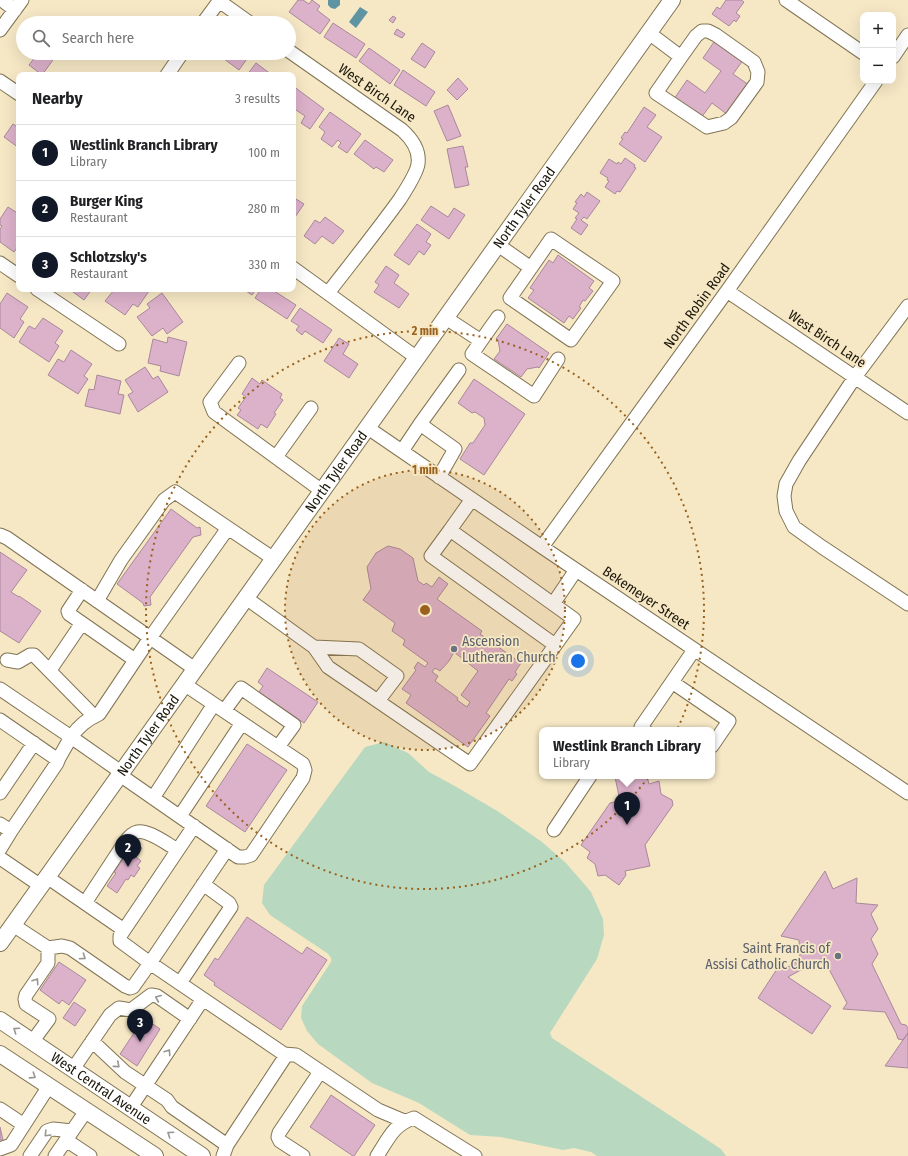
<!DOCTYPE html>
<meta charset="utf-8">
<style>
body{margin:0;font-family:"Fira Sans Condensed",sans-serif;background:#f2f2f2;color:#202124}
.controls{position:absolute;right:12px;top:12px;display:grid;overflow:hidden;border-radius:8px;box-shadow:0 4px 16px #0002}
.controls button{width:36px;height:36px;display:grid;place-items:center;padding:0;border:0;border-bottom:1px solid #e0e0e0;background:#fff;color:#202124;font:20px sans-serif}
.you{position:absolute;left:578px;top:661px;width:14px;height:14px;margin:-10px;border:3px solid #fff;border-radius:50%;background:#1a73e8;box-shadow:0 0 0 6px #1a73e833}
.badge{display:grid;place-items:center;width:26px;height:26px;border-radius:50%;background:#111827;color:#fff;font-size:13px;font-weight:700}
.pin{position:absolute;translate:-50% -33px;filter:drop-shadow(0 1px 2px #0008)}
.pin::after{content:'';position:absolute;top:21px;width:14px;height:12px;background:inherit;clip-path:polygon(0 0,100% 0,50% 100%)}
.popup{position:absolute;left:539px;top:727px;width:176px;height:52px;box-sizing:border-box;display:grid;place-content:center;border-radius:8px;background:#fff;filter:drop-shadow(0 1px 3px #0005);font-size:13px;white-space:nowrap;color:#757577}
.popup b{font-size:15px;color:#202124}
.popup::after{content:'';position:absolute;left:50%;top:100%;margin-left:-8px;border:8px solid transparent;border-top-color:#fff}
.list{margin:0;padding:0;list-style:none}
h2{display:flex;justify-content:space-between;align-items:center;height:52px;margin:0;padding:0 16px;font-size:17px}
h2 small{font-size:13px;font-weight:400;color:#757577}
.list li{display:grid;grid-template-columns:26px 1fr auto;gap:12px;align-items:center;box-sizing:border-box;height:56px;padding:0 16px;border-top:1px solid #e0e0e0}
.list b{display:block;font-size:15px;white-space:nowrap}
.list p{margin:0;font-size:13px;white-space:nowrap;color:#757577}
.list em{font-size:13px;font-style:normal;color:#757577}
.icon{flex:none;width:22px;height:22px;fill:none;stroke:currentColor;stroke-width:2;stroke-linecap:round;stroke-linejoin:round}
.map{position:relative;flex:none;width:908px;height:1156px;overflow:hidden}
.search{position:absolute;background:#fff;box-shadow:0 4px 16px #0002;left:16px;top:16px;width:280px;height:44px;display:flex;align-items:center;gap:10px;box-sizing:border-box;padding:0 14px;border-radius:22px;color:#757577;font-size:15px}
.panel{position:absolute;background:#fff;box-shadow:0 4px 16px #0002;left:16px;top:72px;width:280px;height:220px;border-radius:8px}
.map>svg:first-child{display:block}
.green{fill:#b8d8c0}
.water{fill:#5f95a2}
.building{fill:#dcb1ca;stroke:#a9889c;fill-rule:evenodd}
.lines{fill:none;stroke-linecap:round;stroke-linejoin:round}
.minor-casing{stroke:#817454;stroke-width:15}
.major-casing{stroke:#817454;stroke-width:18}
.minor{stroke:#fff;stroke-width:13}
.major{stroke:#fff;stroke-width:16}
.oneway{stroke:#989690}
.ring{fill:none;stroke:#9a611e;stroke-width:2;stroke-dasharray:2 4}
.worship-dot{fill:#6b7280;stroke:#f6e8c5;stroke-width:1.5}
.labels{text-anchor:middle;dominant-baseline:central;stroke-width:3.5;stroke-linejoin:round;paint-order:stroke}
.street-label{font-size:14px;fill:#1a1509;stroke:#f6e8c5}
.worship-label{font-size:14px;fill:#5b616d;stroke:#f6e8c5;text-anchor:start}
.centre{fill:#9a611e;stroke:#f6e8c5;stroke-width:2}
.ring-label{font-size:12px;text-anchor:middle;font-weight:bold;fill:#9a611e;stroke:#f6e8c5;stroke-width:3.5;stroke-linejoin:round;paint-order:stroke}
</style>
<div class="map">
<svg width="908" height="1156" viewBox="0 0 908 1156">
<rect width="100%" height="100%" fill="#f6e8c5"/>
<!-- green -->
<path class="green" d="M 384,742 L 408,753 L 429,772 L 453,785 L 499,812 L 542,842 L 566,863 L 591,892 L 603,919 L 604,935 L 597,959 L 550,1033 L 552,1038 L 721,1149 L 726,1156 L 597,1156 L 591,1152 L 574,1148 L 563,1150 L 501,1137 L 470,1135 L 419,1103 L 372,1083 L 318,1044 L 307,1031 L 301,1018 L 302,1006 L 331,962 C 332,958 330,956 327,953 L 270,915 L 262,903 L 264,885 L 365,747 Z"/>
<!-- water -->
<path class="water" d="M 328,0 L 340,0 L 340,5 L 335,9 L 331,8 L 328,5 Z
M 360,7 L 368,12 L 356,28 L 349,22 Z"/>
<!-- building -->
<path class="building" d="M 298,0 L 303,0 L 309,4 L 312,0 L 320,6 L 317,10 L 330,20 L 320,34 L 289,12 Z
M 726,0 L 741,0 L 744,2 L 736,13 L 740,16 L 736,22 L 734,20 L 729,26 L 712,14 L 717,7 L 720,9 Z
M 393,16 L 396,18 L 393,23 L 389,20 Z
M 333,23 L 365,44 L 356,58 L 324,37 Z
M 397,29 L 405,34 L 402,38 L 394,34 Z
M 716,39 L 744,59 L 733,74 L 749,85 L 728,115 L 712,103 L 701,118 L 674,99 L 687,80 L 705,93 L 721,71 L 703,58 Z
M 422,43 L 435,52 L 425,68 L 411,59 Z
M 369,48 L 400,70 L 390,84 L 359,61 Z
M 38,53 L 58,53 L 42,75 L 29,65 Z
M 216,53 L 245,53 L 249,56 L 239,70 Z
M 256,63 L 272,75 L 247,75 Z
M 403,70 L 435,92 L 426,106 L 394,85 Z
M 458,78 L 468,89 L 457,100 L 447,90 Z
M 293,86 L 324,109 L 310,129 L 301,123 L 305,116 L 293,108 Z
M 448,105 L 461,136 L 447,141 L 434,111 Z
M 644,107 L 656,115 L 647,127 L 662,137 L 645,162 L 619,144 L 623,139 L 621,138 L 625,132 L 627,133 Z
M 330,112 L 361,134 L 347,153 L 338,147 L 341,143 L 338,140 L 332,147 L 321,139 L 325,132 L 319,127 Z
M 13,124 L 19,128 L 19,148 L 4,137 Z
M 365,140 L 393,160 L 384,172 L 376,167 L 374,169 L 354,154 Z
M 463,146 L 468,167 L 465,167 L 469,185 L 455,188 L 447,149 Z
M 625,158 L 635,165 L 634,167 L 636,168 L 620,192 L 617,191 L 615,194 L 605,187 L 609,181 L 607,180 L 608,178 L 600,173 L 609,159 L 617,164 L 618,162 L 621,164 Z
M 587,192 L 600,201 L 587,219 L 584,217 L 581,220 L 588,225 L 581,235 L 571,228 L 577,219 L 575,218 L 579,213 L 573,209 L 577,203 L 575,202 L 581,194 L 584,197 Z
M 293,197 L 304,204 L 293,220 Z
M 431,206 L 448,217 L 454,208 L 465,215 L 449,239 L 421,220 Z
M 8,207 L 19,214 L 19,245 L 14,252 L 0,242 L 0,229 L 2,226 L 0,225 L 0,219 Z
M 325,217 L 344,231 L 333,244 L 322,236 L 315,244 L 304,236 L 315,220 L 320,223 Z
M 417,224 L 431,234 L 426,242 L 431,245 L 424,255 L 419,251 L 409,265 L 394,255 Z
M 558,255 L 594,281 L 589,288 L 593,291 L 585,301 L 583,300 L 579,307 L 581,308 L 573,319 L 569,316 L 564,323 L 528,298 L 534,290 L 530,288 L 549,260 L 553,263 Z
M 386,266 L 399,275 L 394,283 L 409,294 L 399,308 L 374,292 L 379,285 L 375,282 Z
M 69,289 L 92,289 L 84,300 Z
M 113,289 L 146,289 L 149,291 L 138,307 L 133,304 L 125,315 L 105,301 L 114,290 Z
M 243,289 L 256,289 L 252,295 Z
M 261,289 L 271,289 L 296,305 L 287,319 L 255,298 Z
M 7,293 L 28,307 L 20,319 L 24,322 L 14,338 L 0,328 L 0,304 Z
M 162,293 L 183,322 L 167,334 L 163,328 L 152,336 L 137,317 L 150,308 L 147,304 Z
M 300,308 L 332,330 L 323,343 L 305,331 L 302,335 L 296,330 L 299,326 L 291,321 Z
M 43,318 L 63,331 L 55,343 L 59,346 L 49,362 L 19,342 L 29,326 L 35,329 Z
M 507,324 L 549,353 L 539,368 L 538,367 L 527,369 L 521,377 L 494,359 L 500,351 L 498,340 L 496,339 Z
M 168,337 L 187,342 L 179,376 L 160,371 L 161,366 L 148,363 L 153,339 L 167,343 Z
M 339,338 L 349,344 L 343,354 L 358,364 L 349,378 L 324,361 Z
M 71,350 L 92,364 L 84,376 L 88,379 L 78,394 L 48,375 L 58,359 L 64,362 Z
M 145,367 L 153,379 L 158,376 L 168,392 L 138,412 L 128,395 L 133,392 L 125,380 Z
M 97,375 L 121,381 L 118,394 L 124,395 L 120,414 L 85,406 L 89,389 L 94,390 Z
M 252,378 L 260,384 L 262,380 L 282,394 L 280,398 L 283,400 L 274,413 L 276,414 L 267,428 L 261,424 L 258,429 L 237,415 L 241,410 L 238,408 L 246,397 L 242,394 Z
M 474,379 L 525,414 L 484,475 L 460,459 L 470,443 L 473,443 L 485,425 L 484,418 L 475,412 L 472,413 L 458,403 Z
M 171,509 L 197,528 L 200,527 L 201,535 L 193,537 L 150,597 L 151,605 L 144,606 L 143,603 L 117,584 Z
M 388,546 L 400,549 L 413,558 L 418,581 L 424,585 L 426,583 L 432,587 L 439,577 L 448,584 L 437,599 L 482,631 L 480,634 L 521,663 L 515,672 L 517,674 L 512,681 L 509,679 L 486,713 L 490,716 L 468,747 L 406,703 L 411,695 L 402,689 L 416,670 L 414,668 L 418,662 L 425,667 L 428,663 L 403,645 L 405,640 L 392,631 L 395,623 L 363,600 L 371,589 L 367,567 L 376,553 ZM 454,652 L 478,671 L 461,695 L 470,702 L 467,707 L 457,700 L 458,698 L 435,681 L 438,676 L 432,672 L 435,668 L 440,671 L 449,661 Z
M 0,552 L 27,570 L 11,592 L 19,597 L 19,596 L 41,611 L 19,643 L 0,631 Z
M 267,668 L 318,702 L 304,723 L 259,692 L 263,686 L 258,682 Z
M 247,744 L 287,770 L 245,832 L 206,806 Z
M 616,776 L 647,776 L 649,784 L 659,781 L 661,794 L 672,800 L 673,805 L 645,845 L 650,866 L 625,871 L 626,875 L 619,885 L 605,875 L 598,876 L 595,864 L 587,858 L 590,852 L 581,845 L 610,803 L 620,801 L 615,777 Z
M 134,843 L 142,848 L 136,857 L 141,861 L 137,866 L 140,868 L 134,877 L 131,875 L 128,880 L 126,879 L 117,893 L 107,886 L 116,873 L 114,872 Z
M 825,871 L 833,889 L 857,878 L 856,903 L 878,905 L 871,914 L 878,929 L 871,939 L 878,954 L 872,964 L 901,1024 L 906,1025 L 908,1028 L 908,1033 L 903,1040 L 898,1039 L 896,1033 L 885,1012 L 843,1009 L 847,1003 L 823,958 L 788,977 L 831,1006 L 812,1034 L 758,998 L 779,966 L 784,969 L 800,960 L 799,940 L 781,936 Z
M 247,917 L 302,954 L 307,947 L 327,960 L 281,1030 L 214,985 L 215,983 L 204,975 L 215,958 L 218,960 Z
M 59,962 L 86,980 L 69,1005 L 62,1000 L 59,1004 L 40,990 Z
M 74,1002 L 86,1010 L 75,1026 L 63,1018 Z
M 144,1018 L 160,1029 L 137,1066 L 120,1054 Z
M 908,1033 L 908,1068 L 885,1066 L 903,1040 Z
M 331,1095 L 375,1125 L 354,1156 L 353,1156 L 310,1127 Z
M 0,1127 L 3,1140 L 0,1140 Z"/>
<g class="lines">
<!-- minor casing -->
<g class="minor-casing">
<path id="minor" d="M 2,0 L 15,10
M 786,0 L 863,53
M 219,1 L 250,23
M 203,23 L 220,0
M 0,30 L 22,0
M 649,33 L 681,57 L 696,36 L 702,31 L 708,31 L 716,35 L 754,62 L 758,72 L 757,82 L 731,118 L 724,123 L 707,127 L 656,93 L 681,57
M 289,51 L 402,130 C 412,139 420,150 418,164 C 417,173 405,191 400,199 C 377,231 352,262 328,293
M 893,57 L 908,35
M 167,75 L 182,53
M 0,81 L 19,94
M 551,239 L 613,281 L 571,340 L 510,298 Z
M 498,245 L 531,268
M 0,263 L 19,276
M 293,268 L 417,358
M 37,289 L 119,344
M 727,291 L 908,413
M 908,306 L 855,377 L 799,461 L 786,484 L 784,496 L 786,511 L 794,527 L 822,547 L 908,604
M 446,318 L 481,341 L 472,354 L 534,396 L 558,359
M 481,341 L 498,317
M 239,363 L 210,402 L 214,412 L 322,491
M 368,428 L 542,547 L 908,793
M 402,451 L 420,424
M 276,457 L 311,408
M 439,477 L 455,449 L 420,424 L 459,370
M 450,530 L 431,556 L 555,645
M 0,535 L 7,538 L 195,669
M 542,547 L 727,291 L 876,81
M 82,590 L 68,611 L 69,614 L 135,660
M 246,598 L 314,647 L 328,667 L 470,764 L 574,619 L 450,530 L 472,499
M 97,601 L 121,560 L 164,500 L 175,492 L 228,528
M 553,604 L 576,570
M 314,647 L 359,649 L 397,676 L 378,701
M 7,660 L 18,662 L 30,655 L 34,655 L 90,712 L 93,717
M 50,670 L 82,623
M 672,682 L 729,721 L 712,746
M 0,689 L 71,737 L 59,758 L 57,763 L 11,831 L 0,824
M 224,711 L 241,688 L 294,725 L 278,747
M 0,720 L 58,760
M 645,730 L 641,727 L 694,650
M 121,772 L 71,737 C 79,726 86,720 99,714 L 150,638 L 228,528 L 274,559
M 120,775 L 238,857 L 245,857 L 251,855 L 303,778 L 305,770 L 303,764 L 184,684
M 0,793 L 34,743
M 153,798 L 214,704
M 180,816 L 242,723
M 194,826 L 120,936 L 120,941 L 150,963 L 227,849
M 554,830 L 590,776
M 0,849 L 11,831
M 0,858 L 41,886
M 47,877 L 124,930
M 85,903 L 125,842 C 128,838 132,833 137,832 C 148,829 168,845 178,850
M 13,925 L 48,948 L 62,946 L 70,948 L 125,986 L 130,988 L 133,987 L 150,963 L 284,1054 L 285,1057 L 283,1060 L 227,1145 L 223,1156
M 180,983 L 231,907 L 229,903 L 203,884
M 92,1041 L 125,1072 L 167,1100 L 172,1107 L 227,1145
M 32,1042 L 49,1019 L 26,1004 L 25,999 L 26,995 L 48,963 L 48,948
M 284,1054 L 296,1055 L 378,1110 L 404,1121
M 73,1069 L 110,1015 L 119,1008 L 131,1010 L 151,995 L 157,996 L 190,1019
M 131,1107 L 203,999
M 0,1109 L 24,1125
M 66,1140 L 90,1156
M 0,1149 L 11,1145 L 49,1086
M 30,1156 L 47,1131 L 53,1129 L 72,1131
M 55,1156 L 86,1111
M 303,1156 L 280,1141 L 278,1137 L 279,1133 L 320,1072
M 377,1156 C 389,1138 393,1125 414,1118 L 475,1156"/>
</g>
<!-- major casing -->
<g class="major-casing">
<g id="major">
<path id="s1" d="M 0,943 L 672,0"/>
<path id="s2" d="M 0,1020 L 202,1156"/>
<path d="M 0,1054 L 155,1156"/>
</g>
</g>
<!-- minor -->
<use href="#minor" class="minor"/>
<!-- major -->
<use href="#major" class="major"/>
</g>
<!-- one-way arrows -->
<defs><path id="oneway-chevron" d="M-2-3.5L2.5 0L-2 3.5" fill="none" stroke-width="1.6" stroke-linecap="round" stroke-linejoin="round"/></defs>
<g class="oneway">
<use href="#oneway-chevron" transform="translate(83 957) rotate(34)"/>
<use href="#oneway-chevron" transform="translate(36 981) rotate(-56)"/>
<use href="#oneway-chevron" transform="translate(158 998) rotate(-157)"/>
<use href="#oneway-chevron" transform="translate(16 1030) rotate(-146)"/>
<use href="#oneway-chevron" transform="translate(168 1052) rotate(-56)"/>
<use href="#oneway-chevron" transform="translate(117 1065) rotate(41)"/>
<use href="#oneway-chevron" transform="translate(33 1076) rotate(33)"/>
<use href="#oneway-chevron" transform="translate(47 1134) rotate(135)"/>
<use href="#oneway-chevron" transform="translate(170 1134) rotate(-146)"/>
</g>
<!-- distance rings -->
<circle cx="425" cy="610" r="140" fill="#9a611e" fill-opacity=".12"/>
<g class="ring">
<circle cx="425" cy="610" r="140"/>
<circle cx="425" cy="610" r="279"/>
</g>
<!-- markers -->
<g class="worship-dot">
<circle cx="454" cy="649" r="4"/>
<circle cx="838" cy="956" r="4"/>
</g>
<g class="labels">
<!-- street labels -->
<g class="street-label">
<text transform="translate(377 93) rotate(35)">West Birch Lane</text>
<text stroke="none"><textPath href="#s1" startOffset="903">North Tyler Road</textPath></text>
<text transform="translate(697 306) rotate(-54)">North Robin Road</text>
<text transform="translate(827 339) rotate(34)">West Birch Lane</text>
<text stroke="none"><textPath href="#s1" startOffset="579">North Tyler Road</textPath></text>
<text transform="translate(646 598) rotate(34)">Bekemeyer Street</text>
<text stroke="none"><textPath href="#s1" startOffset="255">North Tyler Road</textPath></text>
<text stroke="none"><textPath href="#s2" startOffset="122">West Central Avenue</textPath></text>
</g>
<!-- worship labels -->
<g class="worship-label">
<text x="462" y="641">Ascension<tspan x="462" dy="16">Lutheran Church</tspan></text>
<text x="830" y="948" text-anchor="end">Saint Francis of<tspan x="830" dy="16">Assisi Catholic Church</tspan></text>
</g>
</g>
<circle cx="425" cy="610" r="6" class="centre"/>
<g class="ring-label">
<text x="425" y="335">2 min</text>
<text x="425" y="474">1 min</text>
</g>
</svg>
<div class="controls">
<button>+</button>
<button>−</button>
</div>
<div class="you"></div>
<div class="pin badge" style="left:627px;top:825px">1</div>
<div class="popup"><b>Westlink Branch Library</b>Library</div>
<div class="pin badge" style="left:128px;top:867px">2</div>
<div class="pin badge" style="left:140px;top:1042px">3</div>
<div class="search"><svg class="icon" aria-label="search" viewBox="0 0 24 24"><circle cx="10" cy="10" r="6"/><path d="M15 15l6 6"/></svg>Search here</div>
<section class="panel">
<h2>Nearby<small>3 results</small></h2>
<ul class="list">
<li><span class="badge">1</span><div><b>Westlink Branch Library</b><p>Library</p></div><em>100 m</em></li>
<li><span class="badge">2</span><div><b>Burger King</b><p>Restaurant</p></div><em>280 m</em></li>
<li><span class="badge">3</span><div><b>Schlotzsky's</b><p>Restaurant</p></div><em>330 m</em></li>
</ul>
</section>
</div>
